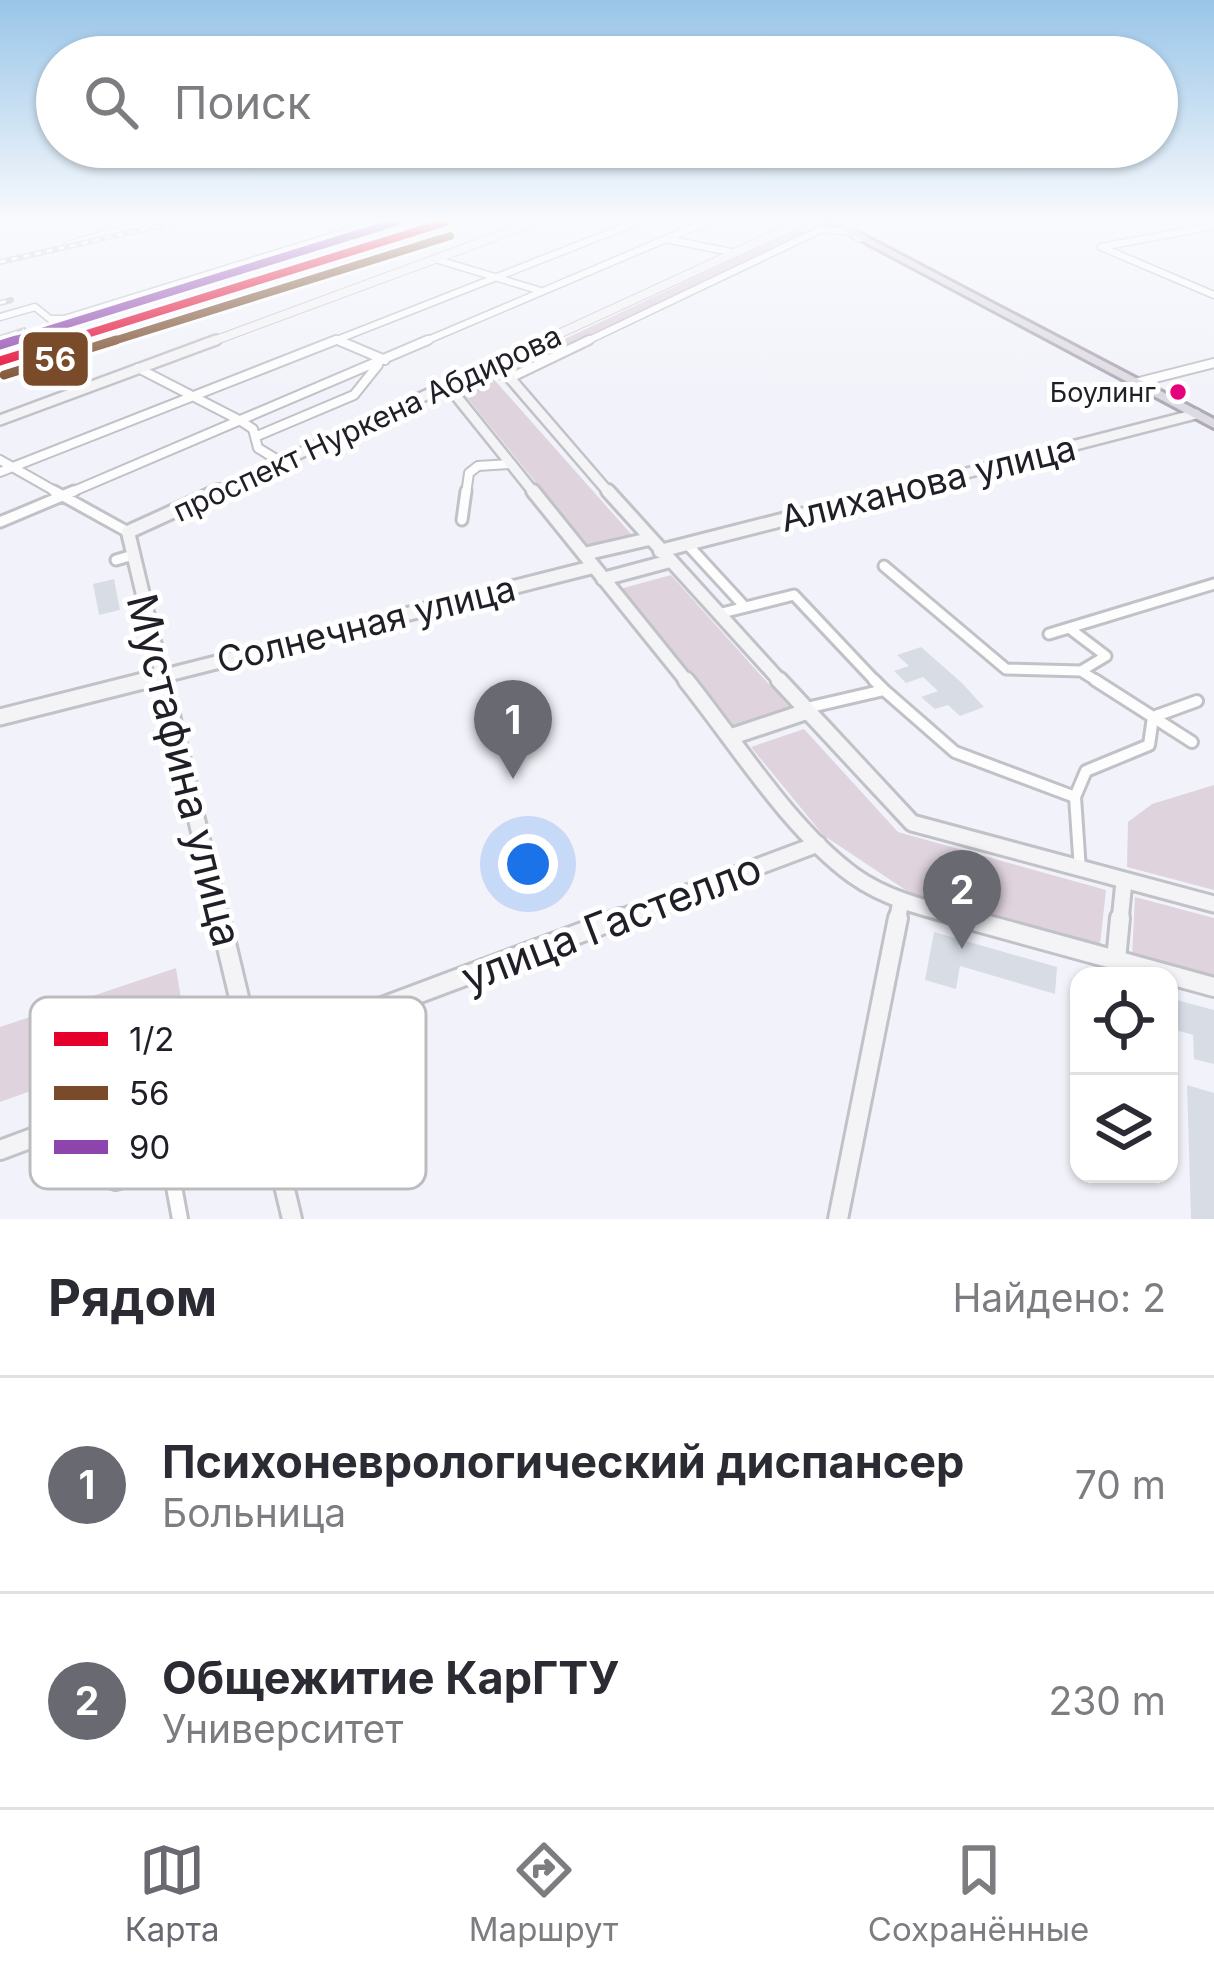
<!DOCTYPE html>
<html lang="ru">
<meta charset="utf-8">
<style>
body{margin:0;font-family:Inter,sans-serif;background:#f2f2f3;color:#2b2b33}
.controls{position:absolute;right:36px;bottom:36px;display:grid;overflow:hidden;border-radius:24px;box-shadow:0 3px 9px #0004}
.controls button{width:108px;height:108px;display:grid;place-items:center;padding:0;border:0;border-bottom:3px solid #e1e1e2;background:#fff;color:#2b2b33;font:60px sans-serif}
.you{position:absolute;left:528px;top:864px;width:42px;height:42px;margin:-30px;border:9px solid #fff;border-radius:50%;background:#1a73e8;box-shadow:0 0 0 18px #1a73e833}
.badge{display:grid;place-items:center;width:78px;height:78px;border-radius:50%;background:#686971;color:#fff;font-size:39px;font-weight:700}
.pin{position:absolute;translate:-50% -99px;filter:drop-shadow(0 3px 6px #0008)}
.pin::after{content:'';position:absolute;top:63px;width:42px;height:36px;background:inherit;clip-path:polygon(0 0,100% 0,50% 100%)}
.list{margin:0;padding:0;list-style:none}
h2{display:flex;justify-content:space-between;align-items:center;height:156px;margin:0;padding:0 48px;font-size:51px}
h2 small{font-size:39px;font-weight:400;color:#7c7c81}
.list li{display:grid;grid-template-columns:78px 1fr auto;gap:36px;align-items:center;box-sizing:border-box;height:216px;padding:0 48px;border-top:3px solid #e1e1e2}
.list b{display:block;font-size:45px;white-space:nowrap}
.list p{margin:0;font-size:39px;white-space:nowrap;color:#7c7c81}
.list em{font-size:39px;font-style:normal;color:#7c7c81}
.icon{flex:none;width:66px;height:66px;fill:none;stroke:currentColor;stroke-width:2;stroke-linecap:round;stroke-linejoin:round}
.map{position:relative;flex:none;width:1214px;height:1219px;overflow:hidden}
.search{position:absolute;background:#fff;box-shadow:0 3px 9px #0004;left:36px;right:36px;top:36px;height:132px;display:flex;align-items:center;gap:30px;box-sizing:border-box;padding:0 42px;border-radius:66px;color:#7c7c81;font-size:45px}
.sheet{height:588px;background:#fff}
nav{display:flex;justify-content:space-around;align-items:center;box-sizing:border-box;height:168px;border-top:3px solid #e1e1e2;background:#fff;font-size:33px;color:#7c7c81}
nav a{display:grid;justify-items:center;gap:6px}
nav .on{color:#686971}
.map>svg:first-child{display:block}
.green{fill:#dfd3de}
.building{fill:#d8dde5}
.lines{fill:none;stroke-linecap:round;stroke-linejoin:round}
.street-far4-casing{stroke:#c0c2c8;stroke-width:9}
.street-far3-casing{stroke:#c0c2c8;stroke-width:12}
.street-far2-casing{stroke:#c0c2c8;stroke-width:15}
.street-far1-casing{stroke:#c0c2c8;stroke-width:16}
.street-casing{stroke:#c0c2c8;stroke-width:20}
.secondary-far4-casing{stroke:#c0c2c8;stroke-width:10}
.secondary-far3-casing{stroke:#c0c2c8;stroke-width:14}
.secondary-far2-casing{stroke:#c0c2c8;stroke-width:18}
.secondary-far1-casing{stroke:#c0c2c8;stroke-width:21}
.secondary-casing{stroke:#c0c2c8;stroke-width:24}
.highway-casing{stroke:#aeaab6;stroke-width:6}
.street-far4{stroke:#fdfdfe;stroke-width:6}
.street-far3{stroke:#fdfdfe;stroke-width:8}
.street-far2{stroke:#fdfdfe;stroke-width:9}
.street-far1{stroke:#fdfdfe;stroke-width:10}
.street{stroke:#fdfdfe;stroke-width:14}
.secondary-far4{stroke:#f4f3f6;stroke-width:8}
.secondary-far3{stroke:#f4f3f6;stroke-width:9}
.secondary-far2{stroke:#f4f3f6;stroke-width:12}
.secondary-far1{stroke:#f4f3f6;stroke-width:15}
.secondary{stroke:#f4f3f6;stroke-width:18}
.highway{fill:#dedae3;fill-rule:evenodd}
.rail-casing{stroke:#c9c9cc;stroke-width:6}
.rail{stroke:#fff;stroke-width:3;stroke-dasharray:6;stroke-linecap:butt}
.rail-1-far1-casing{stroke:#fff;stroke-width:14}
.rail-1-casing{stroke:#fff;stroke-width:16}
.rail-2-far1-casing{stroke:#fff;stroke-width:14}
.rail-2-casing{stroke:#fff;stroke-width:16}
.rail-3-far1-casing{stroke:#fff;stroke-width:14}
.rail-3-casing{stroke:#fff;stroke-width:16}
.rail-1-far1{stroke:#e4002b;stroke-width:8}
.rail-1{stroke:#e4002b;stroke-width:9}
.rail-2-far1{stroke:#7a4b2a;stroke-width:8}
.rail-2{stroke:#7a4b2a;stroke-width:9}
.rail-3-far1{stroke:#8e44ad;stroke-width:8}
.rail-3{stroke:#8e44ad;stroke-width:9}
.bus-dot{fill:#e5007d;stroke:#fff;stroke-width:4.5}
.labels{text-anchor:middle;dominant-baseline:central;stroke-width:10;stroke-linejoin:round;paint-order:stroke}
.far-bus-label{font-size:27px;fill:#1e1f27;stroke:#fff;text-anchor:end}
.far-street-label{font-size:30px;fill:#1e1f27;stroke:#fff}
.street-label{font-size:36px;fill:#1e1f27;stroke:#fff}
.near-street-label{font-size:42px;fill:#1e1f27;stroke:#fff}
.key{fill:#fff;stroke:#bcbcbe;stroke-width:3}
.key-label{font-size:33px;fill:#1e1f27}
.line-badge{stroke:#fff;stroke-width:4.5}
.badge-label{font-size:33px;text-anchor:middle;font-weight:bold;fill:#fff}
</style>
<div class="map">
<svg width="1214" height="1219" viewBox="0 0 1214 1219">
<rect width="100%" height="100%" fill="#f2f3fa"/>
<!-- green -->
<path class="green" d="M 797,229 L 810,233 L 515,373 L 510,365 Z
M 490,375 L 632,535 L 587,546 L 461,390 Z
M 671,575 L 793,711 L 736,729 L 620,589 Z
M 804,729 L 898,832 L 1106,890 L 1100,945 L 913,895 L 823,835 L 751,747 Z
M 1214,785 L 1214,890 L 1127,867 L 1128,822 L 1152,804 Z
M 1135,897 L 1214,918 L 1214,978 L 1132,957 Z
M 176,968 L 187,1035 L 0,1102 L 0,1027 Z"/>
<!-- building -->
<path class="building" d="M 114,579 L 120,610 L 99,615 L 93,584 Z
M 921,647 L 962,683 L 984,707 L 960,716 L 948,705 L 935,709 L 921,697 L 938,691 L 923,677 L 906,683 L 894,671 L 909,666 L 897,655 Z
M 934,932 L 1057,967 L 1055,994 L 960,966 L 956,989 L 925,980 Z
M 1169,998 L 1214,1010 L 1214,1064 L 1194,1059 L 1193,1035 L 1169,1028 Z
M 1187,1085 L 1214,1093 L 1214,1219 L 1191,1219 Z"/>
<g class="lines">
<!-- street-far4 casing -->
<g class="street-far4-casing">
<path id="street-far4" d="M 666,239 L 736,253
M 67,245 L 150,222
M 1101,247 L 1214,295
M 1101,247 L 1214,226
M 435,259 L 541,291
M 0,317 L 35,307 L 50,319 L 64,319 L 378,222
M 340,341 L 345,343
M 329,343 L 637,222
M 421,343 L 706,222
M 583,343 L 822,229 L 849,232"/>
</g>
<!-- street-far3 casing -->
<g class="street-far3-casing">
<path id="street-far3" d="M 340,341 L 385,360
M 138,368 L 241,421 L 253,429 L 258,448 L 281,462
M 510,378 L 589,340
M 1135,383 L 1214,363
M 257,436 L 354,395 L 378,365
M 0,460 L 60,494
M 0,472 L 336,340
M 67,494 L 428,340
M 466,494 L 469,473 L 478,466 L 509,464"/>
</g>
<!-- street-far2 casing -->
<g class="street-far2-casing">
<path id="street-far2" d="M 54,491 L 128,532
M 462,520 L 466,491
M 0,522 L 74,491
M 687,544 L 744,606
M 116,560 L 133,555
M 884,566 L 1006,669 L 1081,671
M 718,614 L 794,595 L 877,683
M 1069,628 L 1106,656 L 1081,671 L 1100,683
M 1049,634 L 1214,584"/>
</g>
<!-- street-far1 casing -->
<g class="street-far1-casing">
<path id="street-far1" d="M 874,680 L 884,690
M 1095,680 L 1192,742
M 802,709 L 884,690 L 955,752 L 1075,797
M 1080,870 L 1075,797 L 1086,771 L 1149,745 L 1153,717 L 1197,701"/>
</g>
<!-- street casing -->
<g class="street-casing">
<path id="street" d="M 101,1112 L 107,1178 L 116,1182 L 170,1165 L 180,1219"/>
</g>
<!-- secondary-far4 casing -->
<g class="secondary-far4-casing">
<path id="secondary-far4" d="M 841,222 L 859,238
M 208,343 L 535,222
M 539,343 L 802,222"/>
</g>
<!-- secondary-far3 casing -->
<g class="secondary-far3-casing">
<path id="secondary-far3" d="M 491,366 L 510,378 L 610,494
M 449,387 L 535,494
M 0,420 L 216,340
M 212,494 L 545,340
M 885,494 L 1196,414"/>
</g>
<!-- secondary-far2 casing -->
<g class="secondary-far2-casing">
<path id="secondary-far2" d="M 533,491 L 688,683
M 608,491 L 782,683
M 660,551 L 896,491
M 584,554 L 649,539
M 603,579 L 670,561
M 135,683 L 593,567
M 164,683 L 128,532 L 218,491"/>
</g>
<!-- secondary-far1 casing -->
<g class="secondary-far1-casing">
<path id="secondary-far1" d="M 163,680 L 221,921
M 686,680 C 735,741 790,830 854,876 C 889,901 933,910 974,921
M 779,680 L 912,823 L 1214,904
M 0,717 L 147,680
M 730,737 L 805,712
M 612,921 L 818,844
M 897,921 L 901,901
M 1120,921 L 1124,881"/>
</g>
<!-- secondary casing -->
<g class="secondary-casing">
<path id="secondary" d="M 220,918 L 292,1219
M 963,918 L 1214,987
M 1116,960 L 1120,918
M 0,1150 L 620,918
M 838,1219 L 898,918"/>
</g>
<!-- highway casing -->
<g class="highway-casing">
<path id="highway" d="M 827,222 L 838,222 L 1214,419 L 1214,428 Z"/>
</g>
<!-- street-far4 -->
<use href="#street-far4" class="street-far4"/>
<!-- street-far3 -->
<use href="#street-far3" class="street-far3"/>
<!-- street-far2 -->
<use href="#street-far2" class="street-far2"/>
<!-- street-far1 -->
<use href="#street-far1" class="street-far1"/>
<!-- street -->
<use href="#street" class="street"/>
<!-- secondary-far4 -->
<use href="#secondary-far4" class="secondary-far4"/>
<!-- secondary-far3 -->
<use href="#secondary-far3" class="secondary-far3"/>
<!-- secondary-far2 -->
<use href="#secondary-far2" class="secondary-far2"/>
<!-- secondary-far1 -->
<use href="#secondary-far1" class="secondary-far1"/>
<!-- secondary -->
<use href="#secondary" class="secondary"/>
<!-- highway -->
<use href="#highway" class="highway"/>
<!-- rail casing -->
<g class="rail-casing">
<path id="rail" d="M 0,262 L 175,222
M 0,303 L 11,300
M 0,338 L 24,330"/>
</g>
<!-- rail -->
<use href="#rail" class="rail"/>
<!-- rail-1-far1 casing -->
<g class="rail-1-far1-casing">
<path id="rail-1-far1" d="M 58,343 L 446,222"/>
</g>
<!-- rail-1 casing -->
<g class="rail-1-casing">
<path id="rail-1" d="M 0,361 L 67,340"/>
</g>
<!-- rail-2-far1 casing -->
<g class="rail-2-far1-casing">
<path id="rail-2-far1" d="M 107,343 L 450,236"/>
</g>
<!-- rail-2 casing -->
<g class="rail-2-casing">
<path id="rail-2" d="M 4,375 L 116,340"/>
</g>
<!-- rail-3-far1 casing -->
<g class="rail-3-far1-casing">
<path id="rail-3-far1" d="M 6,343 L 396,222"/>
</g>
<!-- rail-3 casing -->
<g class="rail-3-casing">
<path id="rail-3" d="M 0,345 L 16,340"/>
</g>
<!-- rail-1-far1 -->
<use href="#rail-1-far1" class="rail-1-far1"/>
<!-- rail-1 -->
<use href="#rail-1" class="rail-1"/>
<!-- rail-2-far1 -->
<use href="#rail-2-far1" class="rail-2-far1"/>
<!-- rail-2 -->
<use href="#rail-2" class="rail-2"/>
<!-- rail-3-far1 -->
<use href="#rail-3-far1" class="rail-3-far1"/>
<!-- rail-3 -->
<use href="#rail-3" class="rail-3"/>
</g>
<!-- sky -->
<linearGradient id="sky" x2="0" y2="1"><stop stop-color="#99c5e8"/><stop offset="0.56" stop-color="#f9fafd"/><stop offset="1" stop-color="#f9fafd" stop-opacity="0"/></linearGradient>
<rect width="1214" height="393" fill="url(#sky)"/>
<!-- markers -->
<circle class="bus-dot" cx="1178" cy="392" r="10"/>
<g class="labels">
<!-- far-bus labels -->
<g class="far-bus-label">
<text x="1156" y="392">Боулинг</text>
</g>
<!-- far-street labels -->
<g class="far-street-label">
<text transform="translate(367 423) rotate(-25)">проспект Нуркена Абдирова</text>
</g>
<!-- street labels -->
<g class="street-label">
<text transform="translate(928 483) rotate(-14)">Алиханова улица</text>
<text transform="translate(366 624) rotate(-14)">Солнечная улица</text>
</g>
<!-- near-street labels -->
<g class="near-street-label">
<text transform="translate(185 770) rotate(76)">Мустафина улица</text>
<text transform="translate(611 922) rotate(-21)">улица Гастелло</text>
</g>
</g>
<!-- legend -->
<rect x="30" y="997" width="396" height="192" rx="18" class="key"/>
<rect x="54" y="1032" width="54" height="14" fill="#e4002b"/>
<rect x="54" y="1086" width="54" height="14" fill="#7a4b2a"/>
<rect x="54" y="1140" width="54" height="14" fill="#8e44ad"/>
<g class="key-label">
<text x="129" y="1051">1/2</text>
<text x="129" y="1105">56</text>
<text x="129" y="1159">90</text>
</g>
<rect class="line-badge" x="21" y="330" width="69" height="58" rx="12" fill="#7a4b2a"/>
<g class="badge-label">
<text x="55" y="371">56</text>
</g>
</svg>
<div class="controls">
<button><svg class="icon" aria-label="locate" viewBox="0 0 24 24"><circle cx="12" cy="12" r="6"/><path d="M12 2v4M12 18v4M2 12h4M18 12h4"/></svg></button>
<button><svg class="icon" aria-label="layers" viewBox="0 0 24 24"><path d="M12 4l9 5-9 5-9-5zM3 14l9 5 9-5"/></svg></button>
</div>
<div class="you"></div>
<div class="pin badge" style="left:513px;top:779px">1</div>
<div class="pin badge" style="left:962px;top:949px">2</div>
<div class="search"><svg class="icon" aria-label="search" viewBox="0 0 24 24"><circle cx="10" cy="10" r="6"/><path d="M15 15l6 6"/></svg>Поиск</div>
</div>
<section class="sheet">
<h2>Рядом<small>Найдено: 2</small></h2>
<ul class="list">
<li><span class="badge">1</span><div><b>Психоневрологический диспансер</b><p>Больница</p></div><em>70 m</em></li>
<li><span class="badge">2</span><div><b>Общежитие КарГТУ</b><p>Университет</p></div><em>230 m</em></li>
</ul>
</section>
<nav>
<a class="on"><svg class="icon" aria-label="map" viewBox="0 0 24 24"><path d="M3 6l6-2 6 2 6-2v14l-6 2-6-2-6 2zM9 4v14M15 6v14"/></svg>Карта</a>
<a><svg class="icon" aria-label="directions" viewBox="0 0 24 24"><path d="M12 3l9 9-9 9-9-9zM9 14v-3h6M13 9l2 2-2 2"/></svg>Маршрут</a>
<a><svg class="icon" aria-label="saved" viewBox="0 0 24 24"><path d="M7 4h10v16l-5-4-5 4z"/></svg>Сохранённые</a>
</nav>
